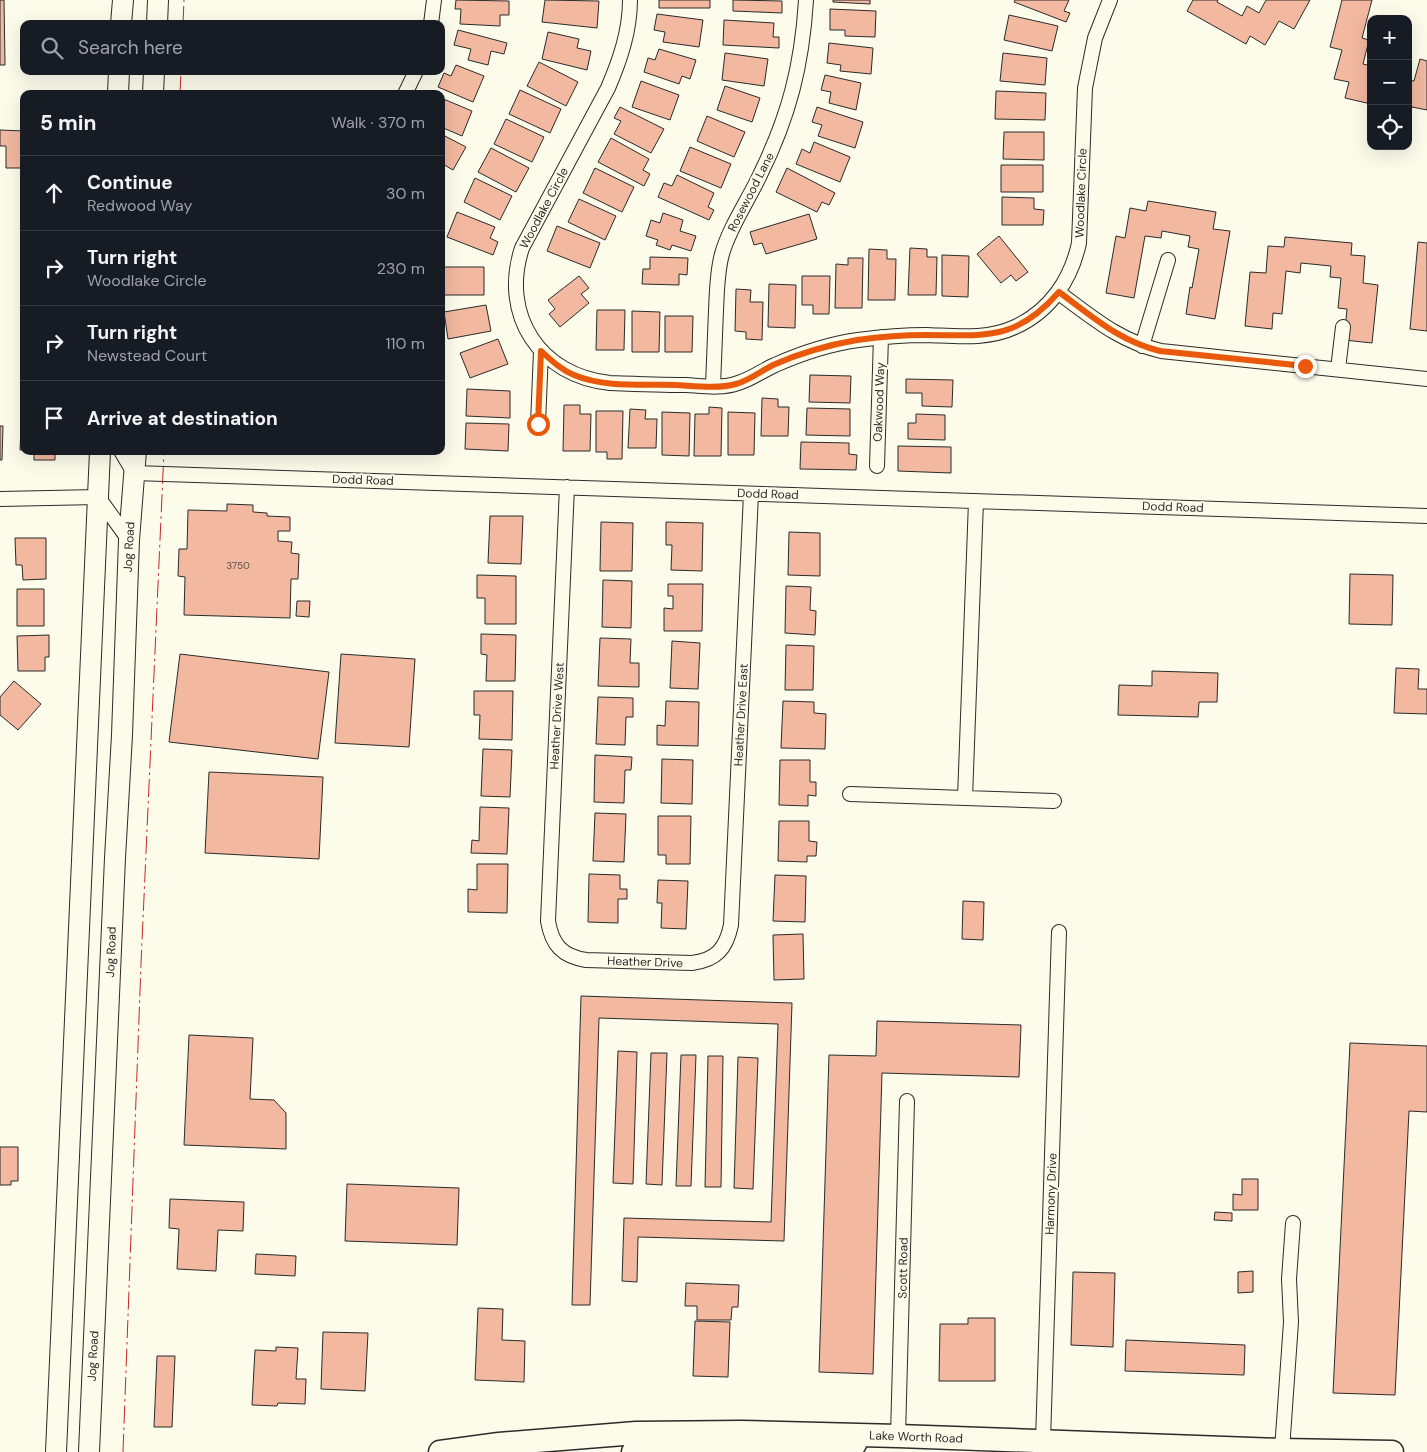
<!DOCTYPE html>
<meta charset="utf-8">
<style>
body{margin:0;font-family:"DM Sans",sans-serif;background:#20242c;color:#f1f3f6}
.controls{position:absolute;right:15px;top:15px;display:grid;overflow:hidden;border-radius:10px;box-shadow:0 5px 20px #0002}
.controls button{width:45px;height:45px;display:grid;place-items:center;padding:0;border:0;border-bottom:1px solid #363941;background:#171b24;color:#f1f3f6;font:25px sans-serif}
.stop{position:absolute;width:15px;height:15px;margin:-11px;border:4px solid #ea580c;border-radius:50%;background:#fff}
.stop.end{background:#ea580c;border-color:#fff;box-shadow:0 1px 5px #0008}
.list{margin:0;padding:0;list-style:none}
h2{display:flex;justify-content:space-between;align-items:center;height:65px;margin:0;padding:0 20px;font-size:21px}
h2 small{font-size:16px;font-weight:400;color:#9ea1a6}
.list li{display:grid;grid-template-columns:32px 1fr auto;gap:15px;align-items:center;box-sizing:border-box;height:75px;padding:0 20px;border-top:1px solid #363941}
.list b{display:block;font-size:19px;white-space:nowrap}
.list p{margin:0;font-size:16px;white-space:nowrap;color:#9ea1a6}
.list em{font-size:16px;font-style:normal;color:#9ea1a6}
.icon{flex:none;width:28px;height:28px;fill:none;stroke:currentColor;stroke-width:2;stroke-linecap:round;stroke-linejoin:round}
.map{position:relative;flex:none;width:1427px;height:1452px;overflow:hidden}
.search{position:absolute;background:#171b24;box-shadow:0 5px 20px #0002;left:20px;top:20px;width:425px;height:55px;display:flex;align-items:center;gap:12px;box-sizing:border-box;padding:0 18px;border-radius:10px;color:#9ea1a6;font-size:19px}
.panel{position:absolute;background:#171b24;box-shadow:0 5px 20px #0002;left:20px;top:90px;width:425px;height:365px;border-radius:10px}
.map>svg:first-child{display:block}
.building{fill:#f2b8a0;stroke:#2b2b2b}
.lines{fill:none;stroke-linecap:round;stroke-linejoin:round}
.street-casing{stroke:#2b2b2b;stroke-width:16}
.secondary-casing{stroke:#2b2b2b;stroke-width:22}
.primary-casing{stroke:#2b2b2b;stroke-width:25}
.street{stroke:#fdfbea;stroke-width:14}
.secondary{stroke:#fdfbea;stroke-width:20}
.primary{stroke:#fdfbea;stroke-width:22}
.power{stroke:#c62828;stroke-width:1;stroke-dasharray:18 4 2.5 4;stroke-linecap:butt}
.route{stroke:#ea580c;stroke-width:6}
.labels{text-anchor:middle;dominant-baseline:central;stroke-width:4;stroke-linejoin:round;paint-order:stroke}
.number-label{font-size:10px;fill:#5d4e48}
.street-label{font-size:12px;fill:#2b2b2b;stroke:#fdfbea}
</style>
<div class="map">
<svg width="1427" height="1452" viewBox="0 0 1427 1452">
<rect width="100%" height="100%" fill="#fdfbea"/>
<!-- building -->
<path class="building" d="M 0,0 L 4,0 L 5,65 L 0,65 Z
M 456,0 L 509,1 L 509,15 L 500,15 L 500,26 L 460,24 L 461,9 L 455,9 Z
M 545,0 L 599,1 L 597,28 L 542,22 Z
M 659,0 L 710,0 L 710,8 L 659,8 Z
M 733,0 L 782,1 L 782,13 L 733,11 Z
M 833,0 L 870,0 L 870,4 L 833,2 Z
M 1015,0 L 1069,0 L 1064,11 L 1070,13 L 1066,22 L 1014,2 Z
M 1193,0 L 1218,0 L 1217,2 L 1242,16 L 1247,6 L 1259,13 L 1266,0 L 1310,0 L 1294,29 L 1279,21 L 1265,45 L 1250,36 L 1246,44 L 1187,11 Z
M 1342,0 L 1372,0 L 1362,38 L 1369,40 L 1363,64 L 1371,66 L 1371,104 L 1345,98 L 1349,82 L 1334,79 L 1342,50 L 1330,47 Z
M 830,9 L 876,11 L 875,37 L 845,36 L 845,30 L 830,30 Z
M 657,14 L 703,20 L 699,47 L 663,42 L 665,32 L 654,30 Z
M 1009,15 L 1058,26 L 1052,51 L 1004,40 Z
M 724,20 L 774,23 L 773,37 L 779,37 L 779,48 L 723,45 Z
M 458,30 L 507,43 L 504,54 L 491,51 L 488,65 L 468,60 L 471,49 L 454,45 Z
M 548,32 L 579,39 L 577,48 L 591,51 L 587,70 L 542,59 Z
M 829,43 L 873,48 L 871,74 L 840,71 L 841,65 L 827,63 Z
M 659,49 L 696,60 L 690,79 L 682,76 L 679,84 L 644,72 L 648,58 L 655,60 Z
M 725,53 L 768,59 L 764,86 L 722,80 Z
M 1003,53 L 1047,58 L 1045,85 L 1000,81 Z
M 1420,59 L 1427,61 L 1427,110 L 1412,107 L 1410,114 L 1408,114 L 1408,80 L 1414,81 Z
M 539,62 L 578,82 L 566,106 L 527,86 Z
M 456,65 L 484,76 L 473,102 L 438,87 L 444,73 L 451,76 Z
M 825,75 L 861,83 L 856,110 L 829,103 L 831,92 L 821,90 Z
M 641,81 L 679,95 L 670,120 L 632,107 Z
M 725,86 L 760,98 L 752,122 L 717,110 Z
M 520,90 L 561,109 L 550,133 L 509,114 Z
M 996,91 L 1046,93 L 1045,120 L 995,119 Z
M 441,98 L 472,111 L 462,136 L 441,127 Z
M 620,107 L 664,129 L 651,153 L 614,134 L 621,121 L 614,118 Z
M 817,107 L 863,122 L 855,148 L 818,136 L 822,125 L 812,122 Z
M 707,116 L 745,132 L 734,157 L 697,141 Z
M 506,119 L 544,137 L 532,162 L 494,144 Z
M 0,130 L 24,131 L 24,168 L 6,168 L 6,146 L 0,146 Z
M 1004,132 L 1044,132 L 1044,160 L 1003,159 Z
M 441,134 L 466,147 L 453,170 L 441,163 Z
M 611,138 L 649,159 L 643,170 L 650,174 L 644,186 L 598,162 Z
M 814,142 L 850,157 L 840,182 L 796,164 L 802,149 L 810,153 Z
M 690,147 L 731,164 L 721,188 L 680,171 Z
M 491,148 L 529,168 L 516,192 L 478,172 Z
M 1001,165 L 1043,165 L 1043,192 L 1001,192 Z
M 595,168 L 634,187 L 622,212 L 583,193 Z
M 787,168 L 835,193 L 829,205 L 822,202 L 817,212 L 776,192 Z
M 677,175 L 714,193 L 708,207 L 714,210 L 709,220 L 658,197 L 664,183 L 672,186 Z
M 475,178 L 512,196 L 500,220 L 464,202 Z
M 1002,197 L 1034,198 L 1034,209 L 1044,210 L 1043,225 L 1002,225 Z
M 579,199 L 616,216 L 605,240 L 568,222 Z
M 1148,201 L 1216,212 L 1213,229 L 1230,231 L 1215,319 L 1186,314 L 1190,287 L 1192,288 L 1199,249 L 1188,247 L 1190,236 L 1162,231 L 1161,238 L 1145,236 L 1134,298 L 1106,293 L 1116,236 L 1125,238 L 1130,208 L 1146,211 Z
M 457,212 L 495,227 L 490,238 L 498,242 L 493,255 L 447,237 Z
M 663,213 L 683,220 L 680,231 L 696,236 L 691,251 L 672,245 L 670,250 L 656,245 L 658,240 L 646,236 L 651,220 L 660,223 Z
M 809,214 L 817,239 L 766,254 L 762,243 L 754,245 L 750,232 Z
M 557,226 L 600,243 L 590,268 L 547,251 Z
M 999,236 L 1028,272 L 1016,281 L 1011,275 L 1001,283 L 977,254 Z
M 1285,237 L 1352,243 L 1351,255 L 1365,256 L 1363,283 L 1378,285 L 1372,343 L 1344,340 L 1347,309 L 1338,308 L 1341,278 L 1330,277 L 1331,266 L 1301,263 L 1300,273 L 1286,271 L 1282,314 L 1273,313 L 1272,329 L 1245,326 L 1250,272 L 1266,273 L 1268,246 L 1284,247 Z
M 1418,242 L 1427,243 L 1427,331 L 1410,329 Z
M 910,248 L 927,249 L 927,257 L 937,257 L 936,295 L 908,295 Z
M 869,249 L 887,250 L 887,259 L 896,259 L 895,300 L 868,300 Z
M 942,255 L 969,256 L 968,297 L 942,296 Z
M 650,257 L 688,258 L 687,275 L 679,274 L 679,285 L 642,284 L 643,269 L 650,269 Z
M 848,258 L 863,258 L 862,308 L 835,308 L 836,264 L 848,265 Z
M 441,267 L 484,267 L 484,295 L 441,295 Z
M 579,276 L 589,288 L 581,294 L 589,303 L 560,327 L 549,314 L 555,309 L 548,300 Z
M 802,276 L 830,276 L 829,314 L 813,314 L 813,305 L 802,305 Z
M 769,284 L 796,285 L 795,328 L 768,327 Z
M 736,289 L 751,290 L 750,302 L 763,302 L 762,340 L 746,339 L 746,332 L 735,331 Z
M 486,305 L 491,331 L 448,339 L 444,312 Z
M 597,310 L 625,310 L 624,350 L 596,350 Z
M 632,311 L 660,312 L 659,352 L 632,352 Z
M 665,316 L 693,316 L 692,352 L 665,352 Z
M 498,339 L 508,364 L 470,378 L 460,353 Z
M 810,375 L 851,376 L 850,403 L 809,402 Z
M 906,379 L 953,380 L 952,407 L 922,406 L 922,393 L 906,393 Z
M 467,389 L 510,391 L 510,418 L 466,416 Z
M 762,398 L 778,399 L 778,407 L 789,407 L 788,436 L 761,436 Z
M 564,405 L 580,405 L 580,414 L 591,414 L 590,451 L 563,451 Z
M 709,407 L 722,408 L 721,456 L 694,456 L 695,414 L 709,414 Z
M 807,408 L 850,409 L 850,436 L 806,435 Z
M 630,409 L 646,410 L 645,419 L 657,419 L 656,448 L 628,448 Z
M 596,411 L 623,411 L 622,459 L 607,459 L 607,452 L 596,452 Z
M 662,412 L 690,413 L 689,456 L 662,455 Z
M 728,412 L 755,413 L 754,455 L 728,455 Z
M 916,414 L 945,415 L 945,440 L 908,439 L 908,423 L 916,423 Z
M 466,423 L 509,424 L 508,451 L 465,449 Z
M 0,426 L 3,426 L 2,460 L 0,460 Z
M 21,429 L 24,429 L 24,450 L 20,450 Z
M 801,442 L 849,443 L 849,454 L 857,455 L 856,470 L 800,469 Z
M 898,446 L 951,447 L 951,473 L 898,471 Z
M 34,451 L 55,451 L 55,460 L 34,460 Z
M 227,504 L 253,505 L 253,512 L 267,513 L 267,516 L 290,517 L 290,531 L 278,531 L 278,541 L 292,542 L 291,553 L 299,554 L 298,579 L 291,579 L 290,618 L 184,615 L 185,577 L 178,576 L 179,549 L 187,549 L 188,510 L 227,511 Z
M 490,516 L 523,516 L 521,564 L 488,563 Z
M 601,522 L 633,523 L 632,571 L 600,571 Z
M 666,522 L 703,523 L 702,571 L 671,570 L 672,545 L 666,545 Z
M 789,532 L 820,533 L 820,576 L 788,575 Z
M 15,538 L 46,538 L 46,579 L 23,580 L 22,565 L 16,565 Z
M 1350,574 L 1393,575 L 1392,625 L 1349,624 Z
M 477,575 L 516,576 L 516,624 L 485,624 L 485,598 L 477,598 Z
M 603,580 L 632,581 L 631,628 L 602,627 Z
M 668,584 L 703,584 L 702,631 L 664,631 L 664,608 L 673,609 L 673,596 L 668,596 Z
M 786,586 L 811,587 L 810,610 L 816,611 L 815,635 L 785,633 Z
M 17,589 L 44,589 L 44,626 L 17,626 Z
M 297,601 L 310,601 L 309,617 L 296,616 Z
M 481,634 L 516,635 L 515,681 L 486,681 L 487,655 L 481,654 Z
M 49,635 L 49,657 L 45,657 L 45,671 L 18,671 L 17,636 Z
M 600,638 L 631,639 L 630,663 L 639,663 L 639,687 L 598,686 Z
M 672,641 L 700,643 L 698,689 L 670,688 Z
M 786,645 L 814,646 L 813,690 L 785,690 Z
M 180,654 L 329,672 L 318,759 L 169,742 Z
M 341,654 L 415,659 L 409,747 L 335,743 Z
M 1396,668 L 1419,669 L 1418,689 L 1427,689 L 1427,714 L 1394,713 Z
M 1152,671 L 1218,673 L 1217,702 L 1199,702 L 1198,717 L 1118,715 L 1119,685 L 1152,686 Z
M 14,681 L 41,704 L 18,730 L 0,715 L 0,697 Z
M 474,691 L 513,691 L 512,740 L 479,739 L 480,715 L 474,715 Z
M 598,697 L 633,698 L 633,717 L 626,717 L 625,745 L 596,744 Z
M 666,701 L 699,702 L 698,746 L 657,745 L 657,725 L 665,726 Z
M 783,701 L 814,702 L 814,713 L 826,714 L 825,749 L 781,748 Z
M 483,749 L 512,750 L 510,797 L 481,796 Z
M 595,755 L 632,757 L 631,770 L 625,770 L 624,803 L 594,802 Z
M 662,759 L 693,760 L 692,804 L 661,803 Z
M 780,760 L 810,760 L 810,782 L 816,782 L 816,796 L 808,795 L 808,806 L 779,805 Z
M 209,772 L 323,777 L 319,859 L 205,853 Z
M 480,807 L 509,808 L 507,854 L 471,853 L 472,840 L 479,841 Z
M 595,813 L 626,814 L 624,862 L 593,861 Z
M 658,816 L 691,816 L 690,864 L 666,864 L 666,855 L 658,855 Z
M 779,821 L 809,821 L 809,841 L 817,842 L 816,856 L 807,856 L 807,862 L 778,861 Z
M 477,864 L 508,864 L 507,913 L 468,912 L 468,889 L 477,890 Z
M 589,874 L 620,875 L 620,889 L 627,889 L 627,899 L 618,899 L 618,923 L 588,922 Z
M 775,875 L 806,876 L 805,922 L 773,921 Z
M 658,880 L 688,881 L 686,929 L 661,928 L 662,903 L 657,903 Z
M 963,901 L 984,902 L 983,940 L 962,939 Z
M 803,934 L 804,979 L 774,980 L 773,935 Z
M 581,996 L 792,1003 L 784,1241 L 638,1237 L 637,1282 L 622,1281 L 624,1218 L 771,1222 L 778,1024 L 599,1018 L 590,1305 L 572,1305 Z
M 877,1021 L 1021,1025 L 1019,1077 L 882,1073 L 873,1374 L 819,1372 L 829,1055 L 876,1056 Z
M 189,1035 L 253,1038 L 250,1099 L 274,1100 L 286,1113 L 286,1149 L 184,1145 Z
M 1350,1043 L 1427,1046 L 1427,1112 L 1409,1111 L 1395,1395 L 1333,1393 Z
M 618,1051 L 637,1052 L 633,1184 L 613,1183 Z
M 651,1053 L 667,1053 L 662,1185 L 646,1184 Z
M 681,1055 L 696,1055 L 691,1186 L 676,1186 Z
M 708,1056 L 723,1056 L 721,1187 L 705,1187 Z
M 738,1057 L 758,1058 L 753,1189 L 734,1188 Z
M 0,1147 L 18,1147 L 18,1181 L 11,1181 L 11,1185 L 0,1185 Z
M 1242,1179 L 1258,1179 L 1258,1210 L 1233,1210 L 1233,1194 L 1242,1195 Z
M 347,1184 L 459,1188 L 457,1245 L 345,1241 Z
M 170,1199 L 244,1202 L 243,1231 L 218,1230 L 216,1271 L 177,1269 L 179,1229 L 169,1228 Z
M 1215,1212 L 1232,1213 L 1232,1221 L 1214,1220 Z
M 256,1254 L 296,1256 L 295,1276 L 255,1274 Z
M 1253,1271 L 1253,1292 L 1238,1293 L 1238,1272 Z
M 1073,1272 L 1115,1273 L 1113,1347 L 1071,1345 Z
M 686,1283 L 739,1285 L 738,1307 L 732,1307 L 731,1320 L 697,1320 L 697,1306 L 685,1306 Z
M 478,1308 L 503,1309 L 502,1340 L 525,1341 L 524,1382 L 475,1380 Z
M 968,1318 L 995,1318 L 995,1381 L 939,1381 L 940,1324 L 968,1324 Z
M 695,1321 L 730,1322 L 728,1377 L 693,1376 Z
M 323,1332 L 368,1333 L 365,1391 L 321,1389 Z
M 1126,1340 L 1245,1345 L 1244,1375 L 1125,1371 Z
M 276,1347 L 298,1348 L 296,1379 L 306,1379 L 305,1404 L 278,1403 L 277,1406 L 252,1405 L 255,1350 L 276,1351 Z
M 157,1356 L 175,1356 L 172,1427 L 154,1427 Z"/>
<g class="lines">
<!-- street casing -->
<g class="street-casing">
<path id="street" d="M 630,0 C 630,31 620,60 608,88 L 522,248 C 500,315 540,376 610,383 C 635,384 660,385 686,385 C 703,386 722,389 738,383 C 752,379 763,370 775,365 C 802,353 829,344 858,340 C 881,337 904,335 926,335 C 956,336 987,340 1015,327 C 1050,311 1071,280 1079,243 L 1085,88 L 1095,38 L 1110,0
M 431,24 L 434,0
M 405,94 L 416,71
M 1059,293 C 1092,317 1119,341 1161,351 L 1427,379
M 1142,346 L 1168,260
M 1338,369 L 1343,327
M 713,386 C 714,361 715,336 716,310 C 717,291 717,272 722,254 C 730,226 748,201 760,175 C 789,116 802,66 806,0
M 538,424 L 541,351
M 121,451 L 134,473 L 1427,516
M 877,466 L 881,337
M 567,487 L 548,921 C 552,945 562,956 586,960 L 692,963 C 716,960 726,949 731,925 L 751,494
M 0,499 L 98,497 L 129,540
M 850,794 L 965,798 L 976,501
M 965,798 L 1054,801
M 898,1436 L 907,1101
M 1038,1446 L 1043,1441 L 1059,932
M 1282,1450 L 1291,1322 L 1289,1279 L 1293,1223"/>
</g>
<!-- secondary casing -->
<g class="secondary-casing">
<path id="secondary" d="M 121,24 L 123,0
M 157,24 L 158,0
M 118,94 L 119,71
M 153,94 L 154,71
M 56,1452 L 100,451
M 89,1452 L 115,858 L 122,735 L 129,540 L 136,451"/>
</g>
<!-- primary casing -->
<g class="primary-casing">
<path id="primary" d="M 440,1452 L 499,1444 L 636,1433 L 742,1432 L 898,1436 L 1282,1450 L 1392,1452
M 633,1452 L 637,1450 L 819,1451 L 855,1444"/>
</g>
<!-- street -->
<use href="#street" class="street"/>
<!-- secondary -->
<use href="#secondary" class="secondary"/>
<!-- primary -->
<use href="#primary" class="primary"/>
<!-- power -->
<path class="power" d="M 183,24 L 184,0
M 180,94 L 181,71
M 123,1452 L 141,964 L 164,451"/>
</g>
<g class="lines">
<!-- route -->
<path class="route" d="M 538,424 L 541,351 C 551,360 561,370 574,375 C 605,388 643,384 676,385 C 695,386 717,389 736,384 C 750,380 761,371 773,365 C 800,353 828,345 857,340 C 879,337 902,335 925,335 C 985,335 1015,342 1059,292 C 1093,317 1119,341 1160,351 L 1305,366"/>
</g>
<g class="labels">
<!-- number labels -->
<g class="number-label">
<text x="238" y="565">3750</text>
</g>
<!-- street labels -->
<g class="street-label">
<text transform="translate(751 192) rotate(-63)">Rosewood Lane</text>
<text transform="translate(1081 193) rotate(-88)">Woodlake Circle</text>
<text transform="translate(544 208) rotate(-62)">Woodlake Circle</text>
<text transform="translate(879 402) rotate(-88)">Oakwood Way</text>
<text transform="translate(363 480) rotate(2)">Dodd Road</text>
<text transform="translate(768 494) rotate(2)">Dodd Road</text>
<text transform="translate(1173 507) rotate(2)">Dodd Road</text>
<text transform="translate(129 547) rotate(-87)">Jog Road</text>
<text transform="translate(741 715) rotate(-87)">Heather Drive East</text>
<text transform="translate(557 716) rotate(-87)">Heather Drive West</text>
<text transform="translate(111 952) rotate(-88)">Jog Road</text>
<text transform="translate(645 962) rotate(2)">Heather Drive</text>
<text transform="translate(1051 1194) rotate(-88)">Harmony Drive</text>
<text transform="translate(903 1268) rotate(-89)">Scott Road</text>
<text transform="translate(93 1356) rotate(-87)">Jog Road</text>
<text transform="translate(916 1437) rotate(2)">Lake Worth Road</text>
</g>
</g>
</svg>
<div class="controls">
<button>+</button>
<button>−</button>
<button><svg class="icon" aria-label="locate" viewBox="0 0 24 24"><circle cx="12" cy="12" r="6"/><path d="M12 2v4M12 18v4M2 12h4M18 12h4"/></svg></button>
</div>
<div class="stop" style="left:538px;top:424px"></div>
<div class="stop end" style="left:1305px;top:366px"></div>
<div class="search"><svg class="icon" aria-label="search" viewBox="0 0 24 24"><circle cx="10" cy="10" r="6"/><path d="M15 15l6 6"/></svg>Search here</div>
<section class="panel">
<h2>5 min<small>Walk · 370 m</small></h2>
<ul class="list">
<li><svg class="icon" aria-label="ahead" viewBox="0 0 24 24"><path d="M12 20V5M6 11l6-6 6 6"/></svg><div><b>Continue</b><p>Redwood Way</p></div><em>30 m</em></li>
<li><svg class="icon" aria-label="right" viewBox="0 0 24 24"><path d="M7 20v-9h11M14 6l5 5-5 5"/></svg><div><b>Turn right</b><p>Woodlake Circle</p></div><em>230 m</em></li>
<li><svg class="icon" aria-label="right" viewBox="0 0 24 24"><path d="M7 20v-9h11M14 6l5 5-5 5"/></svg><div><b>Turn right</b><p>Newstead Court</p></div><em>110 m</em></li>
<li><svg class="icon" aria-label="arrive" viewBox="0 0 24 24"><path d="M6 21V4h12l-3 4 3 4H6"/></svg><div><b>Arrive at destination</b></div></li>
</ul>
</section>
</div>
